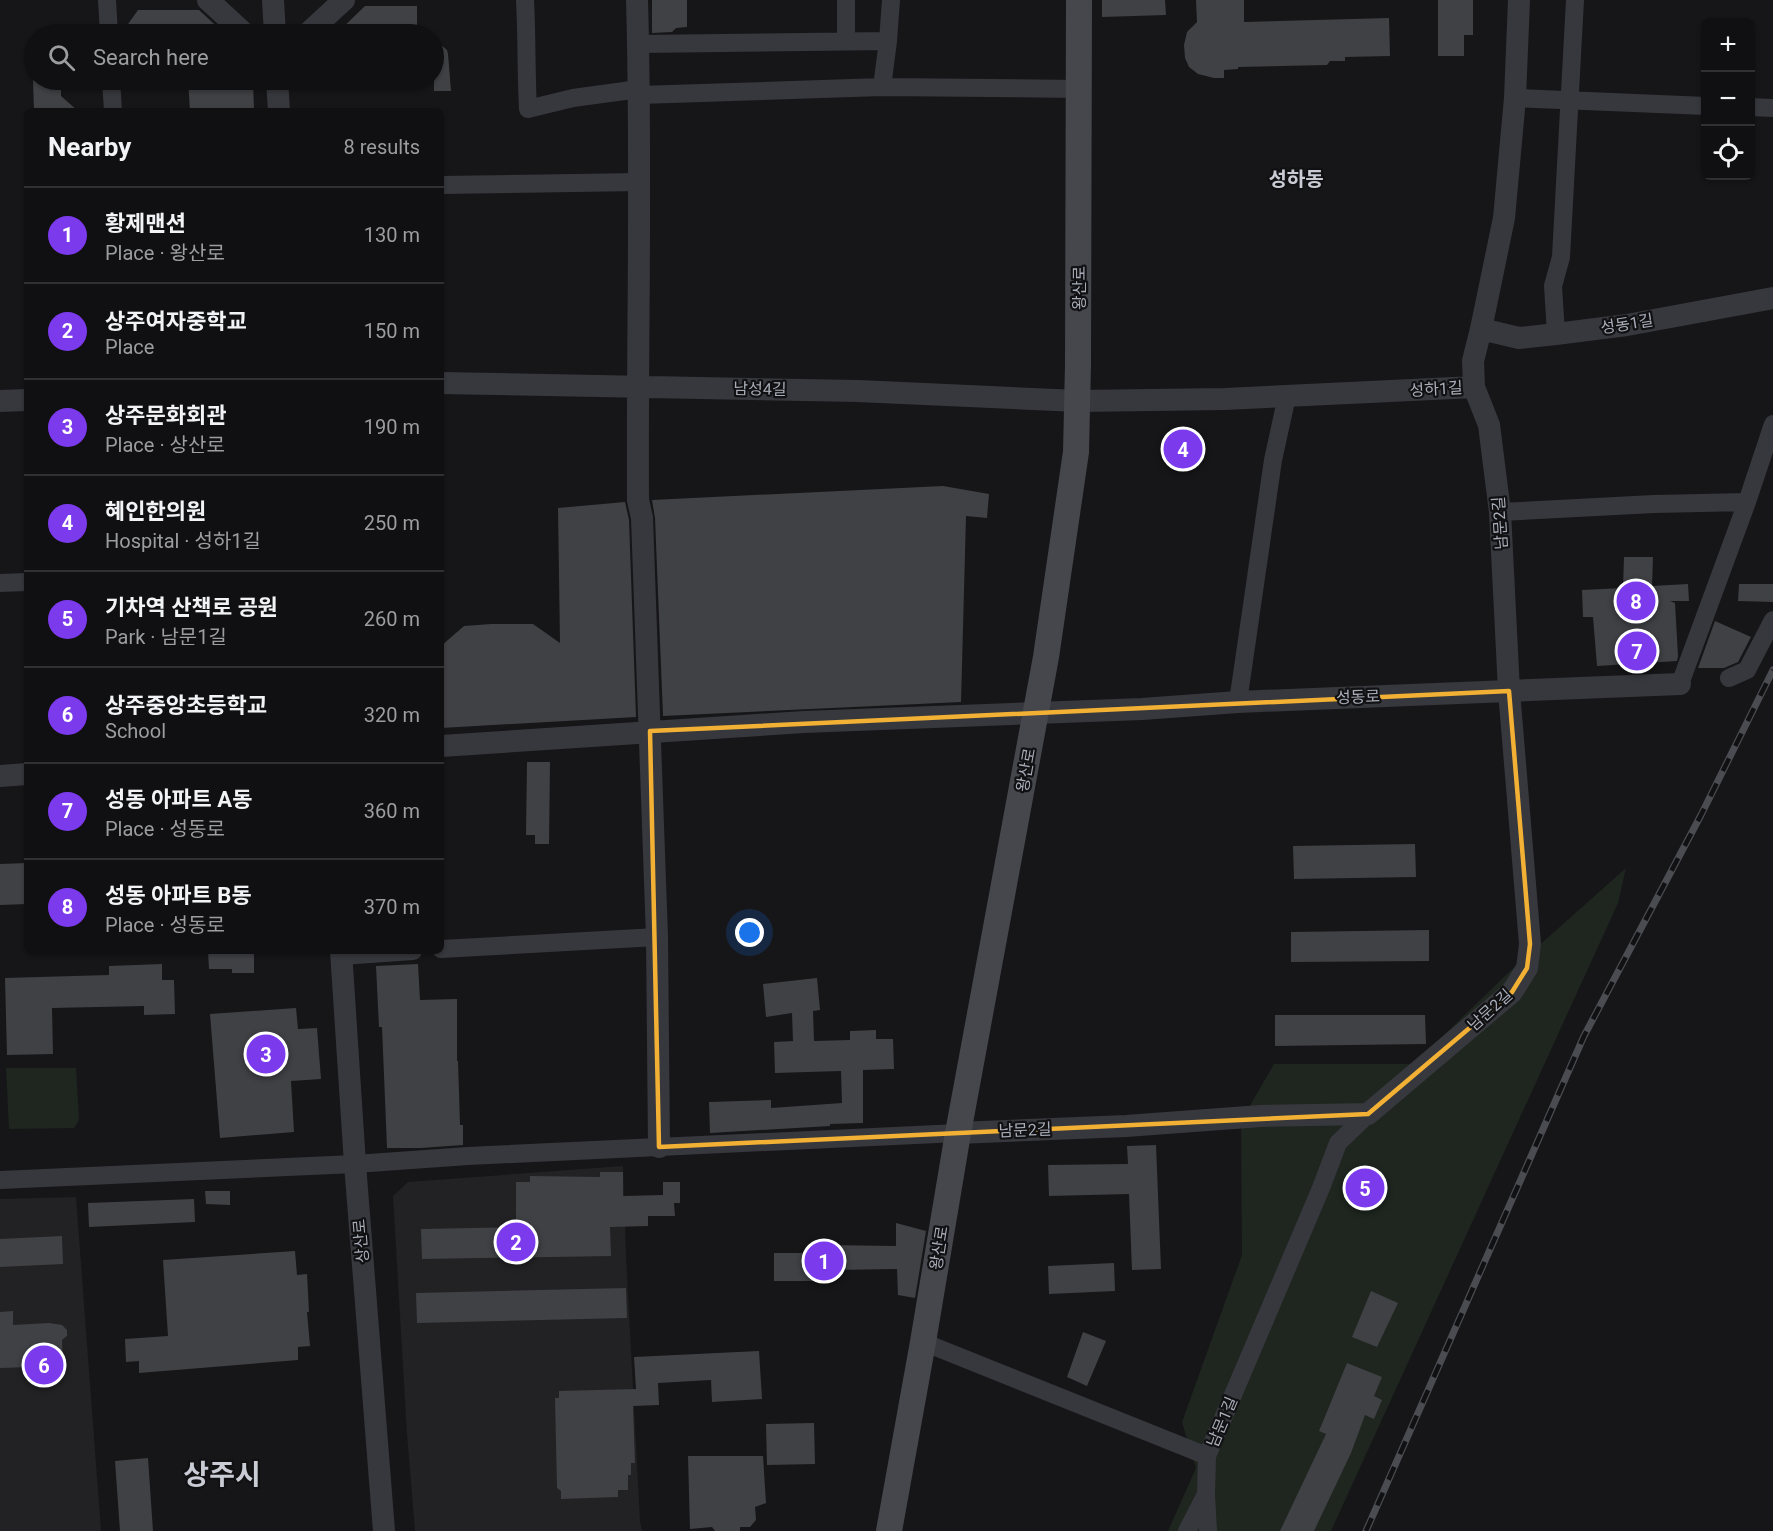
<!DOCTYPE html>
<meta charset="utf-8">
<style>
body{margin:0;font-family:Roboto,"Noto Sans KR",sans-serif;background:#19191b;color:#f1f3f6}
.controls{position:absolute;right:18px;top:18px;display:grid;overflow:hidden;border-radius:9px;box-shadow:0 2px 4px #0004}
.controls button{width:54px;height:54px;display:grid;place-items:center;padding:0;border:0;border-bottom:2px solid #303032;background:#101012;color:#f1f3f6;font:30px sans-serif}
.you{position:absolute;left:750px;top:933px;width:21px;height:21px;margin:-15px;border:4px solid #fff;border-radius:50%;background:#1a73e8;box-shadow:0 0 0 9px #1a73e833}
.badge{display:grid;place-items:center;width:39px;height:39px;border-radius:50%;background:#7c3aed;color:#fff;font-size:20px;font-weight:700}
.pin{position:absolute;translate:-50% -50%;border:3px solid #fff;box-shadow:0 2px 6px #0006}
.list{margin:0;padding:0;list-style:none}
h2{display:flex;justify-content:space-between;align-items:center;height:78px;margin:0;padding:0 24px;font-size:26px}
h2 small{font-size:20px;font-weight:400;color:#9c9d9f}
.list li{display:grid;grid-template-columns:39px 1fr auto;gap:18px;align-items:center;box-sizing:border-box;height:96px;padding:0 24px;border-top:2px solid #303032}
.list b{display:block;font-size:22px;white-space:nowrap}
.list p{margin:0;font-size:20px;white-space:nowrap;color:#9c9d9f}
.list em{font-size:20px;font-style:normal;color:#9c9d9f}
.icon{flex:none;width:33px;height:33px;fill:none;stroke:currentColor;stroke-width:2;stroke-linecap:round;stroke-linejoin:round}
.map{position:relative;flex:none;width:1773px;height:1531px;overflow:hidden}
.search{position:absolute;background:#101012;box-shadow:0 2px 4px #0004;left:24px;top:24px;width:420px;height:66px;display:flex;align-items:center;gap:15px;box-sizing:border-box;padding:0 21px;border-radius:33px;color:#9c9d9f;font-size:22px}
.panel{position:absolute;background:#101012;box-shadow:0 2px 4px #0004;left:24px;top:108px;width:420px;height:846px;border-radius:9px}
.map>svg:first-child{display:block}
.built{fill:#222225}
.green{fill:#1e261f}
.building{fill:#404145}
.lines{fill:none;stroke-linecap:round;stroke-linejoin:round}
.minor{stroke:#37383d;stroke-width:18}
.tertiary{stroke:#37383d;stroke-width:22}
.secondary{stroke:#45474d;stroke-width:26}
.rail-casing{stroke:#4a4c52;stroke-width:7}
.rail{stroke:#111113;stroke-width:4.5;stroke-dasharray:14;stroke-linecap:butt}
.marked{fill:none;stroke:#f2b134;stroke-width:4.5;stroke-linejoin:round}
.labels{text-anchor:middle;dominant-baseline:central;stroke-width:4.5;stroke-linejoin:round;paint-order:stroke}
.street-label{font-size:16px;fill:#a8adb8;stroke:#111113}
.quarter-label{font-size:20px;font-weight:bold;fill:#c9ccd4;stroke:#111113}
.town-label{font-size:28px;font-weight:bold;fill:#c9ccd4;stroke:#111113}
</style>
<div class="map">
<svg width="1773" height="1531" viewBox="0 0 1773 1531">
<rect width="100%" height="100%" fill="#161618"/>
<!-- built -->
<path class="built" d="M 623,1166 L 626,1257 L 640,1521 L 642,1531 L 415,1531 L 407,1434 L 393,1196 L 408,1182 Z
M 76,1197 L 101,1531 L 0,1531 L 0,1199 Z"/>
<!-- green -->
<path class="green" d="M 1626,868 L 1618,903 L 1331,1531 L 1168,1531 L 1196,1468 L 1182,1422 L 1242,1255 L 1241,1121 L 1274,1064 L 1414,1064 L 1507,974 Z
M 6,1068 L 76,1068 L 79,1120 L 74,1128 L 9,1129 Z"/>
<!-- building -->
<path class="building" d="M 652,0 L 687,0 L 687,27 L 676,28 L 672,32 L 652,33 Z
M 1102,0 L 1165,0 L 1166,15 L 1102,17 Z
M 1196,0 L 1244,0 L 1244,22 L 1389,18 L 1390,56 L 1345,57 L 1345,61 L 1330,61 L 1327,65 L 1238,67 L 1238,69 L 1224,70 L 1224,78 L 1214,78 L 1198,74 L 1189,67 L 1185,58 L 1184,45 L 1187,32 L 1197,22 Z
M 1438,0 L 1473,0 L 1473,35 L 1464,35 L 1464,56 L 1438,56 Z
M 365,6 L 417,6 L 417,34 L 336,34 Z
M 138,10 L 199,10 L 225,34 L 121,34 Z
M 434,39 L 447,50 L 448,54 L 451,91 L 434,91 Z
M 33,80 L 61,80 L 61,96 L 78,111 L 34,111 Z
M 188,80 L 253,80 L 254,111 L 190,111 Z
M 943,486 L 989,494 L 987,518 L 966,516 L 961,702 L 663,716 L 655,518 L 652,500 Z
M 625,502 L 629,520 L 636,717 L 441,728 L 441,646 L 464,626 L 491,624 L 533,624 L 560,643 L 558,508 Z
M 1624,557 L 1653,557 L 1652,586 L 1688,584 L 1689,601 L 1670,601 L 1675,603 L 1678,656 L 1677,661 L 1597,666 L 1593,617 L 1583,617 L 1582,590 L 1623,588 Z
M 1739,584 L 1773,584 L 1773,602 L 1738,601 Z
M 1715,621 L 1751,637 L 1738,662 L 1724,668 L 1698,668 Z
M 527,762 L 550,762 L 549,844 L 535,844 L 535,835 L 526,835 Z
M 1415,844 L 1416,877 L 1294,879 L 1293,846 Z
M 27,863 L 27,904 L 0,905 L 0,864 Z
M 1429,930 L 1429,961 L 1291,962 L 1291,932 Z
M 208,951 L 254,951 L 254,973 L 232,973 L 232,969 L 209,969 Z
M 162,964 L 162,980 L 174,980 L 175,1014 L 144,1015 L 144,1006 L 52,1008 L 53,1054 L 7,1055 L 5,978 L 109,975 L 109,966 Z
M 418,964 L 420,1000 L 457,999 L 457,1061 L 458,1061 L 460,1125 L 463,1125 L 463,1145 L 421,1148 L 387,1148 L 382,1027 L 379,1027 L 376,966 Z
M 817,978 L 820,1010 L 813,1011 L 814,1041 L 850,1040 L 850,1031 L 876,1030 L 876,1039 L 893,1039 L 894,1069 L 863,1070 L 863,1123 L 830,1124 L 830,1126 L 710,1133 L 709,1102 L 771,1100 L 771,1108 L 842,1103 L 841,1071 L 775,1073 L 774,1042 L 793,1041 L 792,1013 L 766,1017 L 763,984 Z
M 296,1008 L 298,1029 L 317,1028 L 321,1079 L 291,1081 L 294,1132 L 220,1138 L 210,1014 Z
M 1275,1015 L 1425,1015 L 1426,1044 L 1275,1046 Z
M 1156,1145 L 1161,1269 L 1132,1270 L 1129,1194 L 1049,1196 L 1048,1165 L 1128,1164 L 1127,1146 Z
M 600,1172 L 623,1172 L 623,1196 L 663,1195 L 663,1182 L 680,1182 L 680,1203 L 674,1203 L 675,1216 L 648,1216 L 648,1226 L 610,1227 L 611,1256 L 422,1259 L 421,1229 L 516,1227 L 516,1182 L 530,1182 L 530,1176 L 600,1177 Z
M 205,1191 L 230,1191 L 230,1205 L 206,1204 Z
M 194,1199 L 195,1222 L 89,1227 L 88,1203 Z
M 896,1223 L 926,1231 L 915,1298 L 898,1295 L 897,1269 L 832,1270 L 832,1281 L 774,1281 L 774,1253 L 825,1253 L 825,1245 L 896,1246 Z
M 62,1236 L 63,1264 L 0,1267 L 0,1239 Z
M 295,1251 L 297,1275 L 307,1274 L 309,1312 L 307,1312 L 310,1346 L 298,1347 L 298,1360 L 139,1373 L 139,1361 L 126,1362 L 125,1339 L 168,1336 L 163,1260 Z
M 1114,1263 L 1115,1291 L 1049,1294 L 1048,1266 Z
M 626,1288 L 627,1318 L 417,1323 L 416,1293 Z
M 1371,1291 L 1398,1303 L 1377,1347 L 1352,1337 Z
M 13,1311 L 13,1325 L 49,1323 L 62,1325 L 67,1330 L 67,1336 L 62,1340 L 63,1366 L 0,1368 L 0,1312 Z
M 1083,1332 L 1106,1341 L 1087,1386 L 1067,1377 Z
M 759,1351 L 762,1399 L 712,1402 L 711,1380 L 658,1383 L 659,1405 L 633,1406 L 635,1463 L 631,1463 L 631,1475 L 628,1475 L 628,1490 L 618,1490 L 618,1497 L 561,1499 L 561,1491 L 557,1488 L 555,1398 L 559,1398 L 559,1391 L 636,1389 L 634,1357 Z
M 1347,1363 L 1382,1377 L 1374,1396 L 1382,1400 L 1374,1419 L 1365,1415 L 1351,1453 L 1314,1531 L 1280,1531 L 1326,1434 L 1319,1431 Z
M 814,1423 L 815,1464 L 767,1465 L 766,1424 Z
M 688,1456 L 763,1456 L 766,1503 L 755,1507 L 756,1520 L 750,1527 L 740,1527 L 740,1531 L 715,1531 L 712,1527 L 690,1529 Z
M 148,1458 L 153,1531 L 120,1531 L 115,1461 Z"/>
<g class="lines">
<!-- minor -->
<path class="minor" d="M 107,0 L 109,34
M 525,0 C 527,36 526,73 528,109 L 573,98 L 639,89
M 846,0 L 846,41
M 638,44 L 888,41
M 111,80 L 113,111
M 882,87 L 888,41 L 891,0
M 639,95 L 882,87 L 1080,89
M 1515,98 L 1706,106
M 1750,107 L 1773,108
M 441,185 L 640,182
M 1556,334 L 1553,286 L 1561,257 L 1575,0
M 1500,512 L 1654,504 L 1747,502
M 0,583 L 27,582
M 1729,678 L 1747,670 L 1773,620
M 1680,684 L 1747,502 L 1773,424
M 1238,702 L 1273,460 L 1287,396
M 441,949 L 657,937
M 341,956 L 413,951
M 0,1180 L 355,1164 L 468,1156 L 958,1133
M 923,1342 L 1207,1456 L 1321,1188 L 1338,1143 L 1368,1114
M 1207,1456 L 1206,1495 L 1208,1531
M 1187,1531 L 1205,1496"/>
<!-- tertiary -->
<path class="tertiary" d="M 208,0 L 245,34
M 273,0 L 275,34
M 637,0 C 642,167 637,334 638,500 L 642,518 L 657,937 L 659,1147
M 307,34 L 344,0
M 277,80 L 279,111
M 1481,329 L 1519,338 L 1556,334 L 1627,325 L 1773,298
M 441,383 L 858,391 L 1078,401 L 1225,399 L 1474,387
M 0,401 L 27,400
M 441,746 L 804,722 L 1142,709 L 1238,702 L 1680,684
M 0,776 L 27,774
M 341,951 L 355,1164 L 384,1531
M 958,1133 L 1126,1126 L 1261,1116 L 1368,1114 L 1512,992 L 1527,968 L 1530,944 L 1509,691 L 1500,512 L 1489,425 L 1474,387 L 1473,361 L 1481,329 L 1504,218 L 1515,98 L 1519,0"/>
<!-- secondary -->
<path class="secondary" d="M 889,1531 L 923,1342 L 958,1133 L 1046,657 L 1076,452 L 1078,365 L 1079,0"/>
<!-- rail casing -->
<g class="rail-casing">
<path id="rail" d="M 1366,1531 L 1584,1036 L 1701,815 L 1773,670"/>
</g>
<!-- rail -->
<use href="#rail" class="rail"/>
</g>
<!-- marked area -->
<path class="marked" d="M 1509,691 L 1530,944 L 1527,968 L 1512,992 L 1368,1114 L 659,1147 L 650,731 Z"/>
<g class="labels">
<!-- street labels -->
<g class="street-label">
<text transform="translate(1079 288) rotate(-90)">왕산로</text>
<text transform="translate(1627 324) rotate(-9)">성동1길</text>
<text transform="translate(760 389) rotate(1)">남성4길</text>
<text transform="translate(1436 389) rotate(-3)">성하1길</text>
<text transform="translate(1500 523) rotate(-94)">남문2길</text>
<text transform="translate(1358 697) rotate(-2)">성동로</text>
<text transform="translate(1026 770) rotate(-80)">왕산로</text>
<text transform="translate(1490 1010) rotate(-42)">남문2길</text>
<text transform="translate(1025 1130) rotate(-2)">남문2길</text>
<text transform="translate(361 1241) rotate(-95)">상산로</text>
<text transform="translate(939 1248) rotate(-81)">왕산로</text>
<text transform="translate(1222 1422) rotate(-67)">남문1길</text>
</g>
<!-- quarter labels -->
<g class="quarter-label">
<text x="1296" y="179">성하동</text>
</g>
<!-- town labels -->
<g class="town-label">
<text x="222" y="1474">상주시</text>
</g>
</g>
</svg>
<div class="controls">
<button>+</button>
<button>−</button>
<button><svg class="icon" aria-label="locate" viewBox="0 0 24 24"><circle cx="12" cy="12" r="6"/><path d="M12 2v4M12 18v4M2 12h4M18 12h4"/></svg></button>
</div>
<div class="you"></div>
<div class="pin badge" style="left:824px;top:1261px">1</div>
<div class="pin badge" style="left:516px;top:1242px">2</div>
<div class="pin badge" style="left:266px;top:1054px">3</div>
<div class="pin badge" style="left:1183px;top:449px">4</div>
<div class="pin badge" style="left:1365px;top:1188px">5</div>
<div class="pin badge" style="left:44px;top:1365px">6</div>
<div class="pin badge" style="left:1637px;top:651px">7</div>
<div class="pin badge" style="left:1636px;top:601px">8</div>
<div class="search"><svg class="icon" aria-label="search" viewBox="0 0 24 24"><circle cx="10" cy="10" r="6"/><path d="M15 15l6 6"/></svg>Search here</div>
<section class="panel">
<h2>Nearby<small>8 results</small></h2>
<ul class="list">
<li><span class="badge">1</span><div><b>황제맨션</b><p>Place · 왕산로</p></div><em>130 m</em></li>
<li><span class="badge">2</span><div><b>상주여자중학교</b><p>Place</p></div><em>150 m</em></li>
<li><span class="badge">3</span><div><b>상주문화회관</b><p>Place · 상산로</p></div><em>190 m</em></li>
<li><span class="badge">4</span><div><b>혜인한의원</b><p>Hospital · 성하1길</p></div><em>250 m</em></li>
<li><span class="badge">5</span><div><b>기차역 산책로 공원</b><p>Park · 남문1길</p></div><em>260 m</em></li>
<li><span class="badge">6</span><div><b>상주중앙초등학교</b><p>School</p></div><em>320 m</em></li>
<li><span class="badge">7</span><div><b>성동 아파트 A동</b><p>Place · 성동로</p></div><em>360 m</em></li>
<li><span class="badge">8</span><div><b>성동 아파트 B동</b><p>Place · 성동로</p></div><em>370 m</em></li>
</ul>
</section>
</div>
